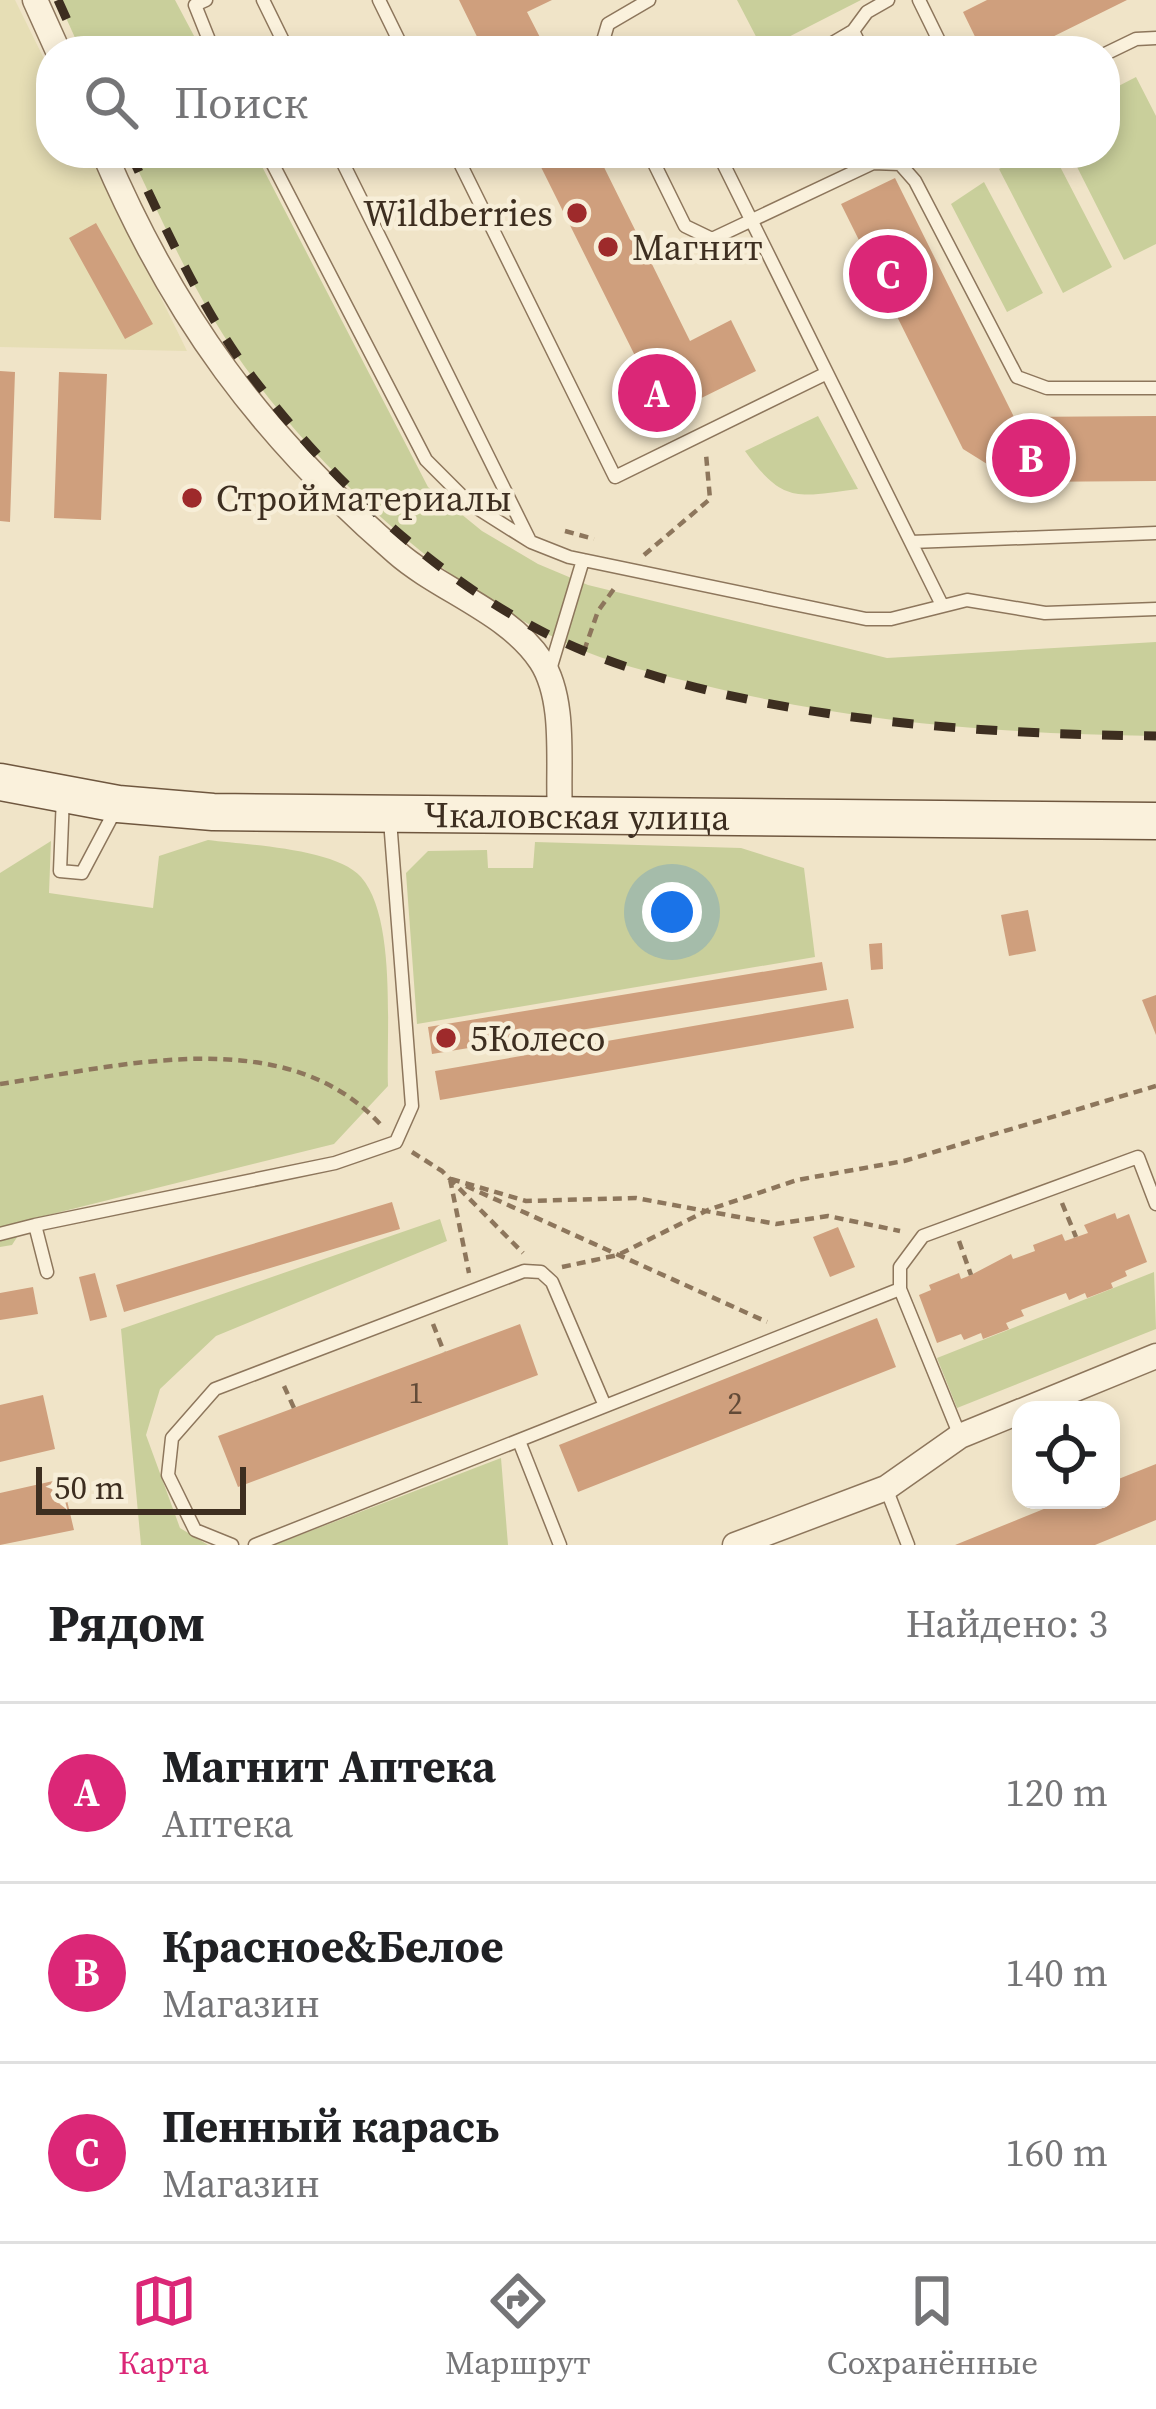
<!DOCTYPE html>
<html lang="ru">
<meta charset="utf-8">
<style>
body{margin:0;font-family:"Source Serif 4",serif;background:#f6f6f6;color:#202124}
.controls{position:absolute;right:36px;bottom:36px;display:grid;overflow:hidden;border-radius:24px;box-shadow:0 6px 18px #0003}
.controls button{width:108px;height:108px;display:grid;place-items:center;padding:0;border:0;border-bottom:3px solid #e0e0e0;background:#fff;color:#202124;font:60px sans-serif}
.scale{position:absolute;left:36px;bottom:30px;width:210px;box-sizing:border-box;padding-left:12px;border:6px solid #3d2e20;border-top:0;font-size:33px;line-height:42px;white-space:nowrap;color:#3d2e20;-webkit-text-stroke:9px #f7eed8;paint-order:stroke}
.you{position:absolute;left:672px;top:912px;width:42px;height:42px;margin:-30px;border:9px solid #fff;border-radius:50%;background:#1a73e8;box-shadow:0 0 0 18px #1a73e833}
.badge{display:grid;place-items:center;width:78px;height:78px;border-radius:50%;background:#db2777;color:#fff;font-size:39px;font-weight:700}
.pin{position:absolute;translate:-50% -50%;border:6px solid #fff;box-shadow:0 3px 12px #0006}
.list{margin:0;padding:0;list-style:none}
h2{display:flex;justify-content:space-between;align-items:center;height:156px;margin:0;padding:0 48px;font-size:51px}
h2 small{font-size:39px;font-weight:400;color:#757577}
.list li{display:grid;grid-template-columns:78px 1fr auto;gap:36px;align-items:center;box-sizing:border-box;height:180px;padding:0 48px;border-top:3px solid #e0e0e0}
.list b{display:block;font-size:45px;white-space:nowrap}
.list p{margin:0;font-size:39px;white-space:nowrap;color:#757577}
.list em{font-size:39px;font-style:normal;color:#757577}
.icon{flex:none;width:66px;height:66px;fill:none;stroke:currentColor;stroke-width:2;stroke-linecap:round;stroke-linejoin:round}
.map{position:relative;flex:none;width:1156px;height:1545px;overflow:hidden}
.search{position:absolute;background:#fff;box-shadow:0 6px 18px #0003;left:36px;right:36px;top:36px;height:132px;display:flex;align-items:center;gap:30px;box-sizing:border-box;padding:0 42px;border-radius:48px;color:#757577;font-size:45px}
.sheet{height:696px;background:#fff}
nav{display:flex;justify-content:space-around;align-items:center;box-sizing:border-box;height:168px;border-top:3px solid #e0e0e0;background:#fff;font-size:33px;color:#757577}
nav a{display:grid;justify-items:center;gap:6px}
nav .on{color:#db2777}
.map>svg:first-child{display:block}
.farmland{fill:#e6deb5}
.green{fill:#c9cf9b}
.building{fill:#cf9f7d}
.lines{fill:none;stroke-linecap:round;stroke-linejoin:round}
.service-casing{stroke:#8d765c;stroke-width:15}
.minor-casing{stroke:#8d765c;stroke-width:27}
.secondary-casing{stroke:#6f573f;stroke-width:39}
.path{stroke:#8d765c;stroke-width:4.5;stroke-dasharray:9 6;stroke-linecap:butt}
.service{stroke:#faf1dc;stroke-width:12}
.minor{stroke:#faf1dc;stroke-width:24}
.secondary{stroke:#faf1dc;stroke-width:36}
.rail{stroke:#3d2e20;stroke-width:9;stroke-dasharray:21 21;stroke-linecap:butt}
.poi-dot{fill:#9e2a2b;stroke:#f7eed8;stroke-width:4.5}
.labels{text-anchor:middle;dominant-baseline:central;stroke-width:9;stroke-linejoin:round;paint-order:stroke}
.number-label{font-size:30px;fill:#624a37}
.poi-label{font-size:36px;fill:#3d2e20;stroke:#f7eed8;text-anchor:start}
.street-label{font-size:36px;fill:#3d2e20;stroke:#f7eed8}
</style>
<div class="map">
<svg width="1156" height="1545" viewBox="0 0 1156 1545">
<rect width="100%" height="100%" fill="#f0e4c8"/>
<!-- farmland -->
<path class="farmland" d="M 0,0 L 15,0 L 51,73 L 51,153 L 90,153 L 187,351 L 0,347 Z"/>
<!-- green -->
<path class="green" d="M 58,0 L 175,0 L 202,51 L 81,51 Z
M 737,0 L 861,0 L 763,50 Z
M 1136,77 L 1156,116 L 1156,244 L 1124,260 L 1070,153 L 1105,153 L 1105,93 Z
M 130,153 L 255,153 L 428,487 L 482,531 L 538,564 L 588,585 L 887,658 L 1156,642 L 1156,736 C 1006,734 861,723 715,688 C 671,677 626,668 584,651 C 459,599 339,490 257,383 C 203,314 167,231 130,153 Z
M 1029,153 L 1053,153 L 1112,267 L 1063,293 L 999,169 Z
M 984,182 L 1043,293 L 1007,312 L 951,204 Z
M 818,416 L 858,489 C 797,497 783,504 745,451 Z
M 208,840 C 246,845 335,848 361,877 C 397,918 386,1032 388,1086 L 334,1144 L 28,1220 L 12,1245 L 0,1247 L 0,873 L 51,841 L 49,893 L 153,908 L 159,856 Z
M 535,842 L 741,848 L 804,868 L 815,957 L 417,1024 L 406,873 L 428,851 L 487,850 L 488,868 L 533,868 Z
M 440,1219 L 447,1241 L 216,1336 L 160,1389 L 146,1435 L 180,1528 L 208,1545 L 141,1545 L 121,1329 Z
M 1154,1272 L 1156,1329 L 957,1408 L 937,1358 Z
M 501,1458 L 508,1545 L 274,1545 Z"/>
<!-- building -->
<path class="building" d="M 459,0 L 552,0 L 527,12 L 547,51 L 484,51 Z
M 987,0 L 1127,0 L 1024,51 L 982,51 L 963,12 Z
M 534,153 L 597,153 L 690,341 L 731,320 L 756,371 L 665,416 Z
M 895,178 L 1014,417 L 1156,416 L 1156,481 L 1016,482 L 963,449 L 841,204 Z
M 96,223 L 153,324 L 125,339 L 69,238 Z
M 0,371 L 15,372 L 10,522 L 0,521 Z
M 59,372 L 107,374 L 101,520 L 54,518 Z
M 1028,910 L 1036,951 L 1009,956 L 1001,915 Z
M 882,943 L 883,969 L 871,970 L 869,944 Z
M 822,962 L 827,990 L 432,1054 L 428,1027 Z
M 1156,995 L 1156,1035 L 1142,1000 Z
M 848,999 L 854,1028 L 440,1100 L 435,1071 Z
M 392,1202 L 400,1229 L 124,1312 L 116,1285 Z
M 1115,1213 L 1117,1219 L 1129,1214 L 1147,1262 L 1125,1271 L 1127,1276 L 1111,1283 L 1113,1288 L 1087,1298 L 1085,1293 L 1069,1300 L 1066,1293 L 1021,1310 L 1024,1316 L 1006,1323 L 1009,1329 L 983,1339 L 981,1333 L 964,1340 L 961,1334 L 937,1343 L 919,1295 L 931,1290 L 929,1285 L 959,1273 L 961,1279 L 971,1275 L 1011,1254 L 1013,1259 L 1035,1251 L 1033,1245 L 1062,1234 L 1065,1241 L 1088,1233 L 1084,1225 Z
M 838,1227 L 855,1267 L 830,1277 L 813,1237 Z
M 95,1273 L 107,1317 L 90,1321 L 79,1277 Z
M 33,1287 L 38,1314 L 0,1320 L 0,1293 Z
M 877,1318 L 896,1367 L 578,1492 L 559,1445 Z
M 520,1324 L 538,1375 L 238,1487 L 218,1436 Z
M 43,1395 L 55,1449 L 0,1462 L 0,1405 Z
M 1156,1464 L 1156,1520 L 1095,1545 L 955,1545 L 1066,1500 L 1111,1500 L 1111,1482 Z
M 62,1479 L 74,1530 L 0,1545 L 0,1493 Z"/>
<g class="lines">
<!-- service casing -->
<g class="service-casing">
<path id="service" d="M 206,0 L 195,5 L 211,45
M 263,0 L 288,51
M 379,0 L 404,51
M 919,0 L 944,51
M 600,51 L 608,24 L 649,0
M 819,51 L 853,31
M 863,51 L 853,31 L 867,12 L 888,0
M 1105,54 L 1136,39 L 1156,38
M 267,153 L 426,460 L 469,503 L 531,542 L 569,557 L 866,619 L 891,619 L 967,600 L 1045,613 L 1156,609
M 338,153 L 529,539
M 455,153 L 615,477 L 827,373
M 649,153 L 685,226 L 712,239 L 873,163 L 900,164 L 915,181 L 1017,377 L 1047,388 L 1156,388
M 718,153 L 941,603
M 911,542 L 1156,533
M 549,673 L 583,560
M 63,796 L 60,871 L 82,873 L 117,807
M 0,1234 L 35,1225
M 47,1272 L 35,1225 L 335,1163 L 396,1142 L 412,1106 L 390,820
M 960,1436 L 900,1289 L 900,1267 L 923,1236 L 1138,1157 L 1156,1204
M 519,1441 L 560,1545
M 886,1488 L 908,1545
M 232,1545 L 195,1530 L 168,1475 L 172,1438 L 215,1389 L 524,1271 L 541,1272 L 552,1282 L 605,1406
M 255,1545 L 900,1289"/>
</g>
<!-- minor casing -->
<g class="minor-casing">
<path id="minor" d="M 35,0 L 58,51
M 104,153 C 174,317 261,435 396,552 C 439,590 509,612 541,661 C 567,701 557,767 560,813
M 1024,1410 L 1156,1356
M 735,1545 L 886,1488 L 960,1436 L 1021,1411"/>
</g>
<!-- secondary casing -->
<g class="secondary-casing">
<g id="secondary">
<path id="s1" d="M 0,782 L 118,804 L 213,812 L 1156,821"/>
</g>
</g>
<!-- path -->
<path class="path" d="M 565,531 L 594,539
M 644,555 L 710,499 L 706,454
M 584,651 L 598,611 L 616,586
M 0,1084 C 122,1066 286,1021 381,1125
M 412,1152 L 442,1171 L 523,1253
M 450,1179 L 469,1273
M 451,1179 L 526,1201 L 636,1198 L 776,1224 L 828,1216 L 900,1231
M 466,1186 L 767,1322
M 1062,1203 L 1076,1237
M 959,1241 L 971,1275
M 562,1267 L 618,1255 L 708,1210 L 797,1180 L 904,1161 L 1156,1086
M 433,1324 L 444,1352
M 284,1386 L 294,1408"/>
<!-- service -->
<use href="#service" class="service"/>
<!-- minor -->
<use href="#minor" class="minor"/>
<!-- secondary -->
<use href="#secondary" class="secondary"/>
<!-- rail -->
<path class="rail" d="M 58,0 L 81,51
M 130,153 C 167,231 203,314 257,383 C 339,490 458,599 584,651 C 753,720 976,734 1156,736"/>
</g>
<!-- markers -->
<g class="poi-dot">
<circle cx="577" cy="213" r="12"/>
<circle cx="608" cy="247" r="12"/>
<circle cx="192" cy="498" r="12"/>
<circle cx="446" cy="1038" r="12"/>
</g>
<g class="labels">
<!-- number labels -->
<g class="number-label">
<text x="416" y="1392">1</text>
<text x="735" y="1403">2</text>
</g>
<!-- poi labels -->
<g class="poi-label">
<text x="553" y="213" text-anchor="end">Wildberries</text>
<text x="632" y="247">Магнит</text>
<text x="216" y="498">Стройматериалы</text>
<text x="470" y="1038">5Колесо</text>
</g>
<!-- street labels -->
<g class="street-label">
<text stroke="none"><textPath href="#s1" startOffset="579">Чкаловская улица</textPath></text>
</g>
</g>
</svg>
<div class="controls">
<button><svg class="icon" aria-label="locate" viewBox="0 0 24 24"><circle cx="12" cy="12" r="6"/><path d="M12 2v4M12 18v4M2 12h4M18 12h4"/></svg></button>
</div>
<div class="scale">50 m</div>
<div class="you"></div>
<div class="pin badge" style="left:657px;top:393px">A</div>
<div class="pin badge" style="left:1031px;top:458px">B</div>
<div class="pin badge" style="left:888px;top:274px">C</div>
<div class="search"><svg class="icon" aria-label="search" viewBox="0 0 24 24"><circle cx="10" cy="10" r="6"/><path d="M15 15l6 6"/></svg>Поиск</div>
</div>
<section class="sheet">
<h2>Рядом<small>Найдено: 3</small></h2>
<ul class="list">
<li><span class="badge">A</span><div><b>Магнит Аптека</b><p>Аптека</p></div><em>120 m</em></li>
<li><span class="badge">B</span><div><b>Красное&amp;Белое</b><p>Магазин</p></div><em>140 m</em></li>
<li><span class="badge">C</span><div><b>Пенный карась</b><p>Магазин</p></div><em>160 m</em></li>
</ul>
</section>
<nav>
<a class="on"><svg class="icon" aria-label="map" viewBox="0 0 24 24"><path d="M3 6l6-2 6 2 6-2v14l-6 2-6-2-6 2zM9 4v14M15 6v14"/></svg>Карта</a>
<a><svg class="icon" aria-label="directions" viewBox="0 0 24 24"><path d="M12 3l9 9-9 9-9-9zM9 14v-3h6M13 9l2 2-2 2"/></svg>Маршрут</a>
<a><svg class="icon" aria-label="saved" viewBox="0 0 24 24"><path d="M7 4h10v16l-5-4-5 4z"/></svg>Сохранённые</a>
</nav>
